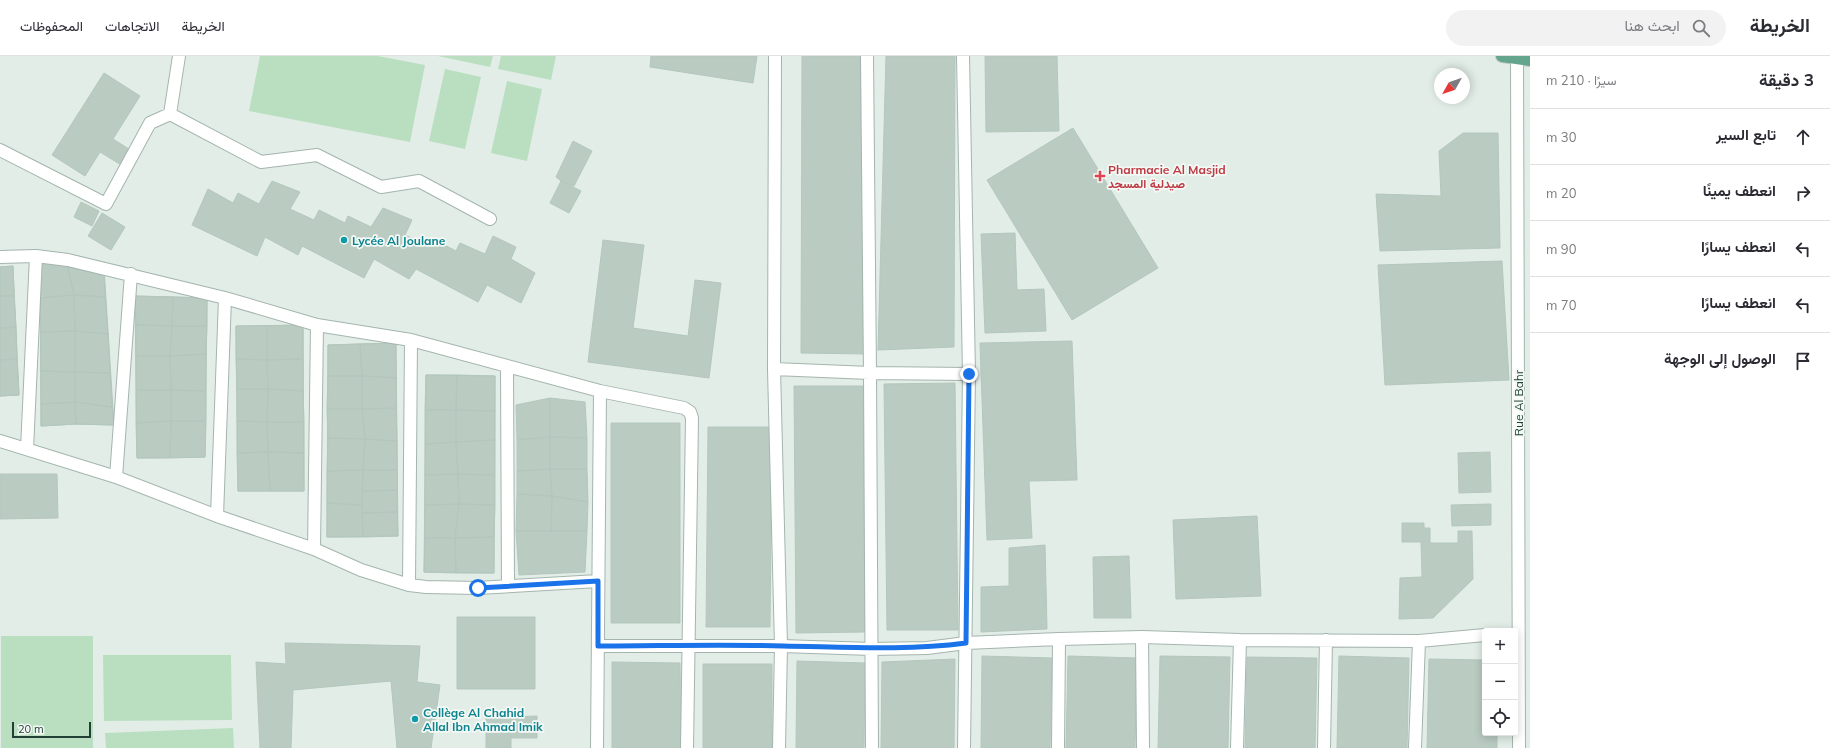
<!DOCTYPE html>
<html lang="ar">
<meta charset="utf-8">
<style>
body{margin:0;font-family:Mulish,Vazirmatn,sans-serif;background:#f2f2f3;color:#2b2b33;direction:rtl}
.controls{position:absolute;right:12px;bottom:12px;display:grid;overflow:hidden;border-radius:4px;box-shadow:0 2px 10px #0003}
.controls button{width:36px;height:36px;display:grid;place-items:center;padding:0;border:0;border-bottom:1px solid #e1e1e2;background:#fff;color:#2b2b33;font:20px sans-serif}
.compass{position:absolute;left:1434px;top:12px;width:36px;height:36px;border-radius:50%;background:#fff;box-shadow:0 2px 10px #0003;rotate:230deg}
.scale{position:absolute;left:12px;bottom:10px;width:79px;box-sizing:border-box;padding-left:4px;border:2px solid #213f34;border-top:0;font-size:11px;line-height:14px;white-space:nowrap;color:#213f34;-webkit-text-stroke:3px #f3f9f5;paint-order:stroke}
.stop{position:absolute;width:12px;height:12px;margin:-9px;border:3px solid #1a73e8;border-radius:50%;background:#fff}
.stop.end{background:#1a73e8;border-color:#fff;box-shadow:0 1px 4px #0008}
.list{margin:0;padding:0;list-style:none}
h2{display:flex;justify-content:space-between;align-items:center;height:52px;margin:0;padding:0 16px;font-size:17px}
h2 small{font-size:13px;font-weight:400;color:#7c7c81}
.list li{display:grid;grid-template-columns:26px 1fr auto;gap:12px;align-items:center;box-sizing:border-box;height:56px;padding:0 16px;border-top:1px solid #e1e1e2}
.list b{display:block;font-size:15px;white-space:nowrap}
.list em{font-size:13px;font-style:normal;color:#7c7c81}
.icon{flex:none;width:22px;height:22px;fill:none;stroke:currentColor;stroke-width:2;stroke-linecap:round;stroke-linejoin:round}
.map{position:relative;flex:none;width:1530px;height:692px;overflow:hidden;direction:ltr}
header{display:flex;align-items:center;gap:24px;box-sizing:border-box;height:56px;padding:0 20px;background:#fff;border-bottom:1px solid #e1e1e2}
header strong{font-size:19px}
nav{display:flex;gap:22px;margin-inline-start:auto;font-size:14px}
.search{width:280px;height:36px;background:#f2f2f3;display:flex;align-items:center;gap:10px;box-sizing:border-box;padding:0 14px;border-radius:22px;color:#7c7c81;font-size:15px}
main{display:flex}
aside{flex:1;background:#fff}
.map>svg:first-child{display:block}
.pitch{fill:#badfc0}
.building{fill:#bacbc2;stroke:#b4c7bd}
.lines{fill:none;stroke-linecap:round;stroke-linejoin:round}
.minor-casing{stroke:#a4b5ae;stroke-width:14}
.major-casing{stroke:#c1c9c6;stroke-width:14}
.minor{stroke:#fff;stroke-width:12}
.major{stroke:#64a58d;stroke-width:12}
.route{stroke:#1a73e8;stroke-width:5}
.health-dot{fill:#e0444e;stroke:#f3f9f5;stroke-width:1.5}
.culture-dot{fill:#0f9aa8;stroke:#f3f9f5;stroke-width:1.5}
.labels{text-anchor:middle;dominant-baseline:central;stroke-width:3.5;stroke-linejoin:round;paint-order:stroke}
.health-label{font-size:12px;font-weight:bold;fill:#be3a42;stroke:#f3f9f5;text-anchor:start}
.culture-label{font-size:12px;font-weight:bold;fill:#0d838f;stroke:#f3f9f5;text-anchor:start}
.street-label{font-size:12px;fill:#213f34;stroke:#f3f9f5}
</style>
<header>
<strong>الخريطة</strong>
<div class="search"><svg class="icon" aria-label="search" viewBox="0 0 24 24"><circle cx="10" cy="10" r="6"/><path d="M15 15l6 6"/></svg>ابحث هنا</div>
<nav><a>الخريطة</a><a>الاتجاهات</a><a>المحفوظات</a></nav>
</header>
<main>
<aside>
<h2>3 دقيقة<small>سيرًا · 210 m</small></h2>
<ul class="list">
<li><svg class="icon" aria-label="ahead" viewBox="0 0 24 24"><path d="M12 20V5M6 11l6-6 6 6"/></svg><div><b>تابع السير</b></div><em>30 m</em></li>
<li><svg class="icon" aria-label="right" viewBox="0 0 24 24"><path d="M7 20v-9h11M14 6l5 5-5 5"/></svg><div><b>انعطف يمينًا</b></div><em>20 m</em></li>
<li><svg class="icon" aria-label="left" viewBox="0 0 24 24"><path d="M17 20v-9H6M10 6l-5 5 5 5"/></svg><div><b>انعطف يسارًا</b></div><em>90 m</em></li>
<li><svg class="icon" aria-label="left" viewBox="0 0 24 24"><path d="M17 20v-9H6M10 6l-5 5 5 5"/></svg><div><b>انعطف يسارًا</b></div><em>70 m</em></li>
<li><svg class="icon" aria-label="arrive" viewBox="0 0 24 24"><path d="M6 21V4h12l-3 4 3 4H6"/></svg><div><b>الوصول إلى الوجهة</b></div></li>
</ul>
</aside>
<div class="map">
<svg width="1530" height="692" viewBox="0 0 1530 692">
<rect width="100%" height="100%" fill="#e2ede7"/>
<!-- pitch -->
<path class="pitch" d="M 260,0 L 378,0 L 425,9 L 410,86 L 249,55 Z
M 438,0 L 493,0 L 490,11 Z
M 501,0 L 556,0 L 551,24 L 498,13 Z
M 445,13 L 481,21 L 465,93 L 429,85 Z
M 507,25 L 542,33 L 527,105 L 491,97 Z
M 1,580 L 93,580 L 93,692 L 1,692 Z
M 103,599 L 231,599 L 232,664 L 104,665 Z
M 233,672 L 234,692 L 106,692 L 105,677 Z"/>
<!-- building -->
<path class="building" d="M 651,0 L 757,0 L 753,27 L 650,11 Z
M 802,0 L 860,0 L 866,298 L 801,297 Z
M 886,0 L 955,0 L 954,291 L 878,294 Z
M 985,0 L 1057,0 L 1059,75 L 986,76 Z
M 104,17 L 140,40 L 113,83 L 132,95 L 123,110 L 100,96 L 85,120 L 52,99 Z
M 1073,72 L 1158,212 L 1072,264 L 987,124 Z
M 1463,77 L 1498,77 L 1500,192 L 1380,195 L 1376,138 L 1441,140 L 1439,95 Z
M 573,85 L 592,95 L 574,130 L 561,125 L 556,121 Z
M 272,125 L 300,136 L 290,153 L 314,164 L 319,154 L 345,167 L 348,160 L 371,171 L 383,152 L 412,164 L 405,179 L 427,189 L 431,182 L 456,195 L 460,187 L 485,198 L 493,180 L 516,191 L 511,203 L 535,217 L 521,247 L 487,229 L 478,246 L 416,213 L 409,223 L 374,203 L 364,222 L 302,190 L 298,199 L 265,181 L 257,200 L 192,169 L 208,133 L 233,147 L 238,137 L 259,148 Z
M 561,125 L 581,135 L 569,157 L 550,147 Z
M 81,146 L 99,155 L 92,170 L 74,161 Z
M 102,157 L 125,171 L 111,194 L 88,180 Z
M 1015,177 L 1017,234 L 1044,233 L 1046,275 L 985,277 L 981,178 Z
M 603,184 L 644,189 L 633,272 L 688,280 L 695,224 L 721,227 L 709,322 L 588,306 Z
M 40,205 L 104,212 L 114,369 L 76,368 L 41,370 Z
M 40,205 L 67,208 L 74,239 L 39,242 Z
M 1502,205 L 1509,324 L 1385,329 L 1378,209 Z
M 67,208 L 104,212 L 105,241 L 74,239 Z
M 13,210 L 19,339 L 0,340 L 0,211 Z
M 13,210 L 14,240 L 0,240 L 0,211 Z
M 74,239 L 75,275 L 41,276 L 39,242 Z
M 74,239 L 105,241 L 108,278 L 75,275 Z
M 0,240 L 14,240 L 16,271 L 0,272 Z
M 135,240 L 207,242 L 205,401 L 137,402 Z
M 135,240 L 173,241 L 172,270 L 136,269 Z
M 173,241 L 207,242 L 207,270 L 172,270 Z
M 136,269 L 172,270 L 170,300 L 136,300 Z
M 303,269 L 304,435 L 238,435 L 236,270 Z
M 303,269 L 303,303 L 267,304 L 267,270 Z
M 172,270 L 207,270 L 206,298 L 170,300 Z
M 236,270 L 267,270 L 267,304 L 236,303 Z
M 16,271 L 17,303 L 0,304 L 0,272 Z
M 75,275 L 75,316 L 41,315 L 41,276 Z
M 75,275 L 108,278 L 110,317 L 75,316 Z
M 1072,285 L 1077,424 L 1029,425 L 1032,482 L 987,484 L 980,287 Z
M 396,287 L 398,480 L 327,481 L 328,289 Z
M 396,287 L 396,322 L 362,320 L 360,288 Z
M 360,288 L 362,320 L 328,320 L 328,289 Z
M 206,298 L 206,335 L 171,334 L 170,300 Z
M 136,300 L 170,300 L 171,334 L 136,334 Z
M 17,303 L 19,339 L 0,340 L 0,304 Z
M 236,303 L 267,304 L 268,333 L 237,333 Z
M 303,303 L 303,335 L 268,333 L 267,304 Z
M 41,315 L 75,316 L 75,346 L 41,348 Z
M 75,316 L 110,317 L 112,351 L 75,346 Z
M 426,319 L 495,320 L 494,517 L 424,516 Z
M 426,319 L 457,319 L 456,354 L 425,354 Z
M 457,319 L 495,320 L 495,355 L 456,354 Z
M 328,320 L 362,320 L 362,353 L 327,353 Z
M 362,320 L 396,322 L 396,352 L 362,353 Z
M 955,327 L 958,574 L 887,574 L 884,328 Z
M 794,330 L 863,330 L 865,576 L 796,577 Z
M 237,333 L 268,333 L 267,366 L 237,365 Z
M 268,333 L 303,335 L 304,366 L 267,366 Z
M 136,334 L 171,334 L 171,365 L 136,367 Z
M 171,334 L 206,335 L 206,365 L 171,365 Z
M 550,342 L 550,381 L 517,384 L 516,349 Z
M 550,342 L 585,346 L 587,382 L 550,381 Z
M 75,346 L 76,368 L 41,370 L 41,348 Z
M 75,346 L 112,351 L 114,369 L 76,368 Z
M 396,352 L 397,385 L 365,383 L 362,353 Z
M 327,353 L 362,353 L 365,383 L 328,382 Z
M 425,354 L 456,354 L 456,386 L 425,388 Z
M 456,354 L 495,355 L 495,384 L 456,386 Z
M 171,365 L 170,402 L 137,402 L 136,367 Z
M 171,365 L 206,365 L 205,401 L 170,402 Z
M 237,365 L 267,366 L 268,396 L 237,397 Z
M 267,366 L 304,366 L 304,397 L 268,396 Z
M 611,367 L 680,367 L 680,567 L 611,567 Z
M 708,371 L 772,371 L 770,571 L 706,571 Z
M 550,381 L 550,413 L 517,415 L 517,384 Z
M 550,381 L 587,382 L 587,413 L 550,413 Z
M 328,382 L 365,383 L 363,414 L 327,415 Z
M 365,383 L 397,385 L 397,414 L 363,414 Z
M 495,384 L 495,419 L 458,418 L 456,386 Z
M 456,386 L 458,418 L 425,419 L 425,388 Z
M 268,396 L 270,435 L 238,435 L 237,397 Z
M 268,396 L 304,397 L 304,435 L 270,435 Z
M 1490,396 L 1491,436 L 1459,437 L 1458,397 Z
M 550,413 L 552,440 L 517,438 L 517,415 Z
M 550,413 L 587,413 L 588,446 L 552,440 Z
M 363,414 L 362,449 L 327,447 L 327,415 Z
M 363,414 L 397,414 L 397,434 L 362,435 Z
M 0,418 L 57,418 L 58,462 L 0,463 Z
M 458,418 L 459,448 L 425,449 L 425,419 Z
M 458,418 L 495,419 L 495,449 L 459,448 Z
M 397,434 L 397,456 L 362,457 L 362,435 Z
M 517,438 L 552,440 L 551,475 L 516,475 Z
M 552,440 L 588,446 L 587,475 L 551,475 Z
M 327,447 L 362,449 L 363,481 L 327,481 Z
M 459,448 L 455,482 L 425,482 L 425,449 Z
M 459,448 L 495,449 L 494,481 L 455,482 Z
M 1491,448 L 1491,469 L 1452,470 L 1451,449 Z
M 397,456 L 398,480 L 363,481 L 362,457 Z
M 1257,460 L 1261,540 L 1176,543 L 1173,464 Z
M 1402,467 L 1424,467 L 1424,472 L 1430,472 L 1430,487 L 1458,487 L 1458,475 L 1472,475 L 1473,523 L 1433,562 L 1399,563 L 1400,522 L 1422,521 L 1421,486 L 1402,486 Z
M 516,475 L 587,475 L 585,516 L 519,519 Z
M 494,481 L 494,517 L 456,517 L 455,482 Z
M 425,482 L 455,482 L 456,517 L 424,516 Z
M 1045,489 L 1047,573 L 981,576 L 981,531 L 1009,530 L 1009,492 Z
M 1129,500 L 1131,562 L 1094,562 L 1093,501 Z
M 457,561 L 535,561 L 535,633 L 457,633 Z
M 285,587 L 420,590 L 417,626 L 440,629 L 431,692 L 397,692 L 391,625 L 293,634 L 291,692 L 260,692 L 256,606 L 286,608 Z
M 982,600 L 1052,602 L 1050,692 L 981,692 Z
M 1068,600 L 1137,602 L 1135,692 L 1066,692 Z
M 1160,600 L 1230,601 L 1228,692 L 1158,692 Z
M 1339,600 L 1409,602 L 1407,692 L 1337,692 Z
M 1247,601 L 1317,602 L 1315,692 L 1245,692 Z
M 955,603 L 954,692 L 881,692 L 882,606 Z
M 1429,603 L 1485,604 L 1485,677 L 1497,677 L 1497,692 L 1427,692 Z
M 797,605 L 865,607 L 864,692 L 796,692 Z
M 612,606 L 680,607 L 681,692 L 612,692 Z
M 703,608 L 772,608 L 772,692 L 703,692 Z
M 537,660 L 537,682 L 511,682 L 511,692 L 486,692 L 486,662 Z"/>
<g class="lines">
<!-- minor casing -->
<g class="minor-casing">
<path id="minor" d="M 775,0 L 774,313 L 781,590 L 779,692
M 867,0 L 870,317 L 872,692
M 963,0 L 969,318 L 964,692
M 1517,0 L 1519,692
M 170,58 L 261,106 L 317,99 L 381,131 L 419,125 L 490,163
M 170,58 L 179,0
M 0,94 L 106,148 L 150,67 L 170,58
M 0,201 L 36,200 L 68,204 L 225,242 L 317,269 L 411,284 L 600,335 L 684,352 L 690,356 L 692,362 L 687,692
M 507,310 L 508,530
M 774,313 L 870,317 L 969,318
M 0,385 L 116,421 L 217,460 L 314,493 L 361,514 L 409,529 L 426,531 L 478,532 L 598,525
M 27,393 L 36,200
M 116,421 L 131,218
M 217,460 L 225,242
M 314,493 L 317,269
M 409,529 L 411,284
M 1142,581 L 1143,692
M 598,590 L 781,590 L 872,593 L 927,592 L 966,587 L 1059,583 L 1142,581 L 1240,584 L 1419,585 L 1485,579
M 597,692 L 600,335
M 1058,692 L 1059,583
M 1237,692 L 1240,584
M 1324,692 L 1326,584
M 1415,692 L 1419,585"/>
</g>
<!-- major casing -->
<g class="major-casing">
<path id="major" d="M 1502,0 L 1530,4"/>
</g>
<!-- minor -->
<use href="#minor" class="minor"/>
<!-- major -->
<use href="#major" class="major"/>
</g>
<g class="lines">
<!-- route -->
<path class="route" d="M 478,532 L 598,525 L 598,590 C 659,590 722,588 783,590 C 845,591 905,595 966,587 L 969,318"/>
</g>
<!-- markers -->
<path class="health-dot" d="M1098 114h4v4h4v4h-4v4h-4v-4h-4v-4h4z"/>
<g class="culture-dot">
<circle cx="344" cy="184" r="4"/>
<circle cx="415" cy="663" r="4"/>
</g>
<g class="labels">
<!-- health labels -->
<g class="health-label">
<text x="1108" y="113">Pharmacie Al Masjid<tspan x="1108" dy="14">صيدلية المسجد</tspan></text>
</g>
<!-- culture labels -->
<g class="culture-label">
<text x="352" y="184">Lycée Al Joulane</text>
<text x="423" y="656">Collège Al Chahid<tspan x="423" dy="14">Allal Ibn Ahmad Imik</tspan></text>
</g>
<!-- street labels -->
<g class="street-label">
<text transform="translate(1518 347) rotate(-90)">Rue Al Bahr</text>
</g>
</g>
</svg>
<div class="controls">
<button>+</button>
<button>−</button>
<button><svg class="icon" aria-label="locate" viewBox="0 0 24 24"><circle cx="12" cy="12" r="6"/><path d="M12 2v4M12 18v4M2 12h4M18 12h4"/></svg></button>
</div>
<svg class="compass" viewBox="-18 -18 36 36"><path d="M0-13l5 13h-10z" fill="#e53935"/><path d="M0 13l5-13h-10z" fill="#7c7c81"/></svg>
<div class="scale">20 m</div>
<div class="stop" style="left:478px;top:532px"></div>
<div class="stop end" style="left:969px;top:318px"></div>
</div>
</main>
